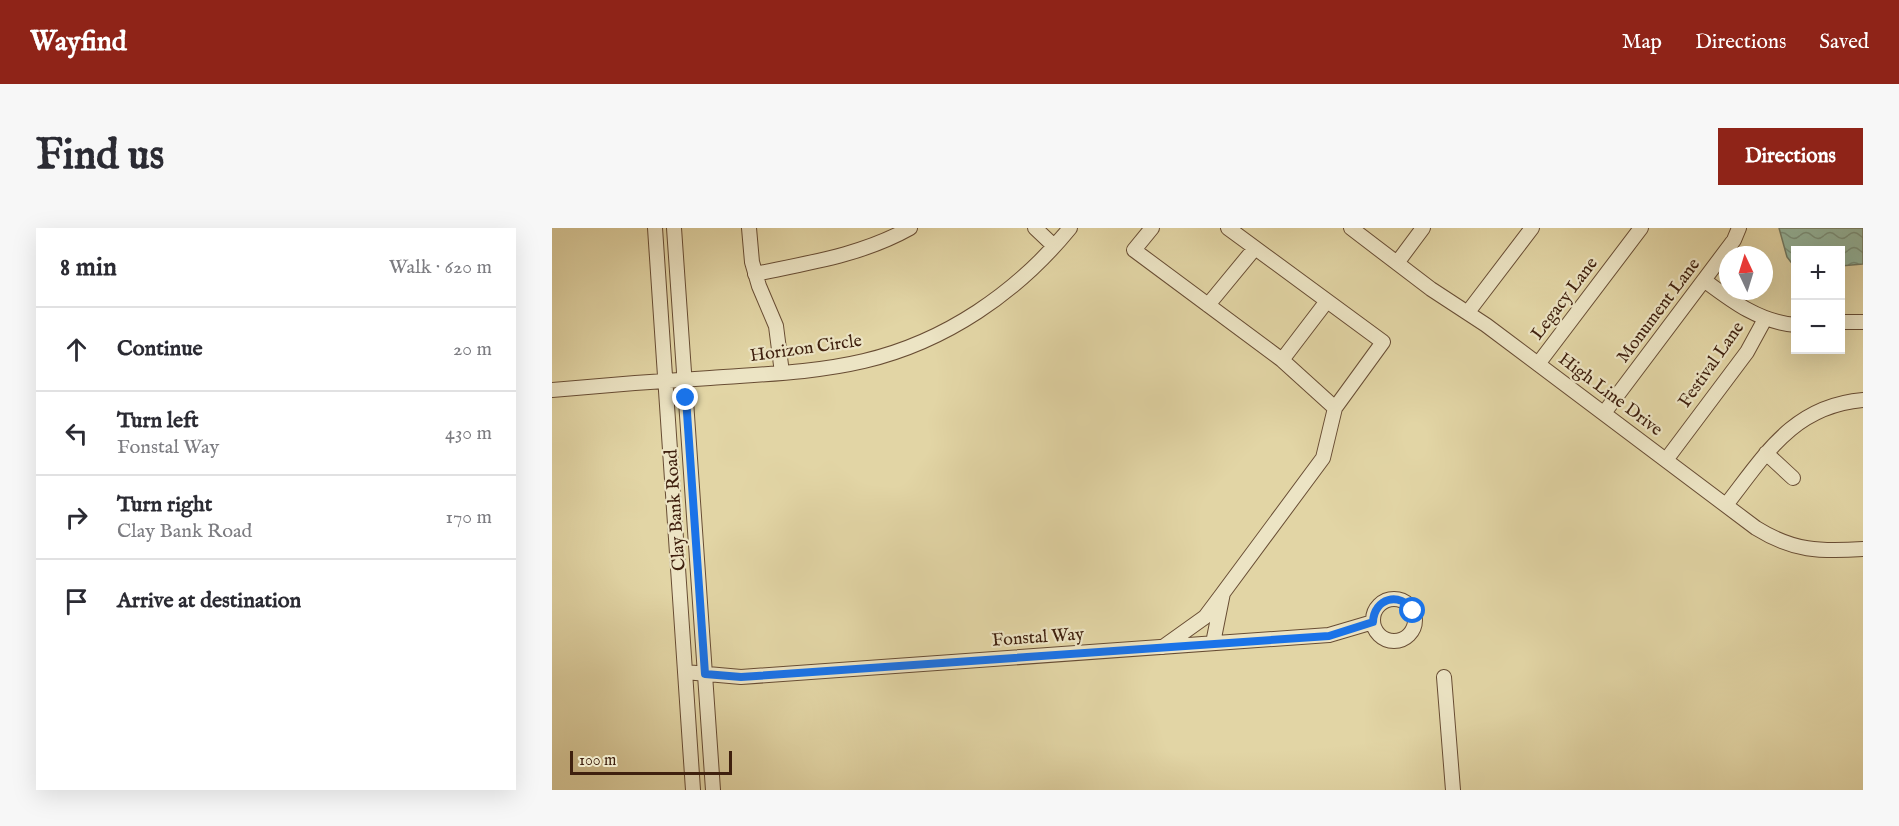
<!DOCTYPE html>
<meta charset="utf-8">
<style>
body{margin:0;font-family:"IM FELL English",serif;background:#f7f7f7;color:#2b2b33}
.controls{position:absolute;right:18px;top:18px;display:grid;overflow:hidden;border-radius:0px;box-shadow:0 6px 24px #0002}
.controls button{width:54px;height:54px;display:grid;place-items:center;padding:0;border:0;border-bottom:2px solid #e1e1e2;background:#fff;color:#2b2b33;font:30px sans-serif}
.compass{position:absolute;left:1167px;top:18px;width:54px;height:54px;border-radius:50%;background:#fff;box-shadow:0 6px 24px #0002;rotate:356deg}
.scale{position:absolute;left:18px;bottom:15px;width:162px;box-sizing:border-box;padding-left:6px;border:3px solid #3f200e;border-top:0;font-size:16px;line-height:21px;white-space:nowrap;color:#3f200e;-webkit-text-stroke:4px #ece4c4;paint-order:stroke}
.stop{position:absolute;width:18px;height:18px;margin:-14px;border:4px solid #1a73e8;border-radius:50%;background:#fff}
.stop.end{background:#1a73e8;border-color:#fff;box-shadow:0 2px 6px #0008}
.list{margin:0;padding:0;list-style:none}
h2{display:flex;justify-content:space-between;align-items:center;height:78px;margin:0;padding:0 24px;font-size:26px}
h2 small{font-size:20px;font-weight:400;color:#7c7c81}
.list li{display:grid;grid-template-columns:39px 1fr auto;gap:18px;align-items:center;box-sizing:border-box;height:84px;padding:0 24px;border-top:2px solid #e1e1e2}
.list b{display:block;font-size:22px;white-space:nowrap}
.list p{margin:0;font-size:20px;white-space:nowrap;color:#7c7c81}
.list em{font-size:20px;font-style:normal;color:#7c7c81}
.icon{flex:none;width:33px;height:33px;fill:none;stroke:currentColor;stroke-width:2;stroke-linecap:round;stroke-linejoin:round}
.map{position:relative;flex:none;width:1311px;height:562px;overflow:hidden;border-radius:0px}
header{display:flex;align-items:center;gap:36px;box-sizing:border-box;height:84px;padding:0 30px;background:#8f2418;color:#fff}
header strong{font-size:28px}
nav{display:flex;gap:33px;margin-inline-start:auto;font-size:21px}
.intro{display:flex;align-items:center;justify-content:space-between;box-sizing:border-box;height:144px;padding:0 36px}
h1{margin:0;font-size:42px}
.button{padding:15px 27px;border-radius:0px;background:#8f2418;color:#fff;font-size:21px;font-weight:700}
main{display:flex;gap:36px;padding:0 36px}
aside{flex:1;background:#fff;border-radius:0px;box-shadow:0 6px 24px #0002}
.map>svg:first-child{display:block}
.water{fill:url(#water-waves);stroke:#737c66;stroke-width:1.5}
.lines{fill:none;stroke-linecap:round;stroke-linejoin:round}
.minor-casing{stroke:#684d34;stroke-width:16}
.minor{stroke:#ece4c4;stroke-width:14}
.route{stroke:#1a73e8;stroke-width:8}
.labels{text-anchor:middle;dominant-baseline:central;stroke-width:4.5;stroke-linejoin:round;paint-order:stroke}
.street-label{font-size:18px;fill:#3f200e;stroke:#ece4c4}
</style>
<header>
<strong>Wayfind</strong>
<nav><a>Map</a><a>Directions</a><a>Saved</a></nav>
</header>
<div class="intro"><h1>Find us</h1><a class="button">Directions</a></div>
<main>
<aside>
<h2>8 min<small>Walk · 620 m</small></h2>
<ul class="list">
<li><svg class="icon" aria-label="ahead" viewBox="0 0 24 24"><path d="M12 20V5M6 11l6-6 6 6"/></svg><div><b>Continue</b></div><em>20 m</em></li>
<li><svg class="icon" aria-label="left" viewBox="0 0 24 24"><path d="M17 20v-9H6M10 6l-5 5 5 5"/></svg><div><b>Turn left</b><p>Fonstal Way</p></div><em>430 m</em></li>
<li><svg class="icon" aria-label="right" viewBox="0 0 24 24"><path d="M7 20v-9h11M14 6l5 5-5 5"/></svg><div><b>Turn right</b><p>Clay Bank Road</p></div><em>170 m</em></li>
<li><svg class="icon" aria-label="arrive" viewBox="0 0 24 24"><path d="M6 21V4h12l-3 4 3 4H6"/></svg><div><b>Arrive at destination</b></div></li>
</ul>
</aside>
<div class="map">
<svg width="1311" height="562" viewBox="0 0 1311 562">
<defs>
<pattern id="water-waves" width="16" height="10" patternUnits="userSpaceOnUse" patternTransform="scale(1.5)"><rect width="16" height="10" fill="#96b9a1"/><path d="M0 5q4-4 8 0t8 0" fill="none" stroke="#7c9682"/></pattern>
</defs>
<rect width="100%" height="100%" fill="#e2d5a5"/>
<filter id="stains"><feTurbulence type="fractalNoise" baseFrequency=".00333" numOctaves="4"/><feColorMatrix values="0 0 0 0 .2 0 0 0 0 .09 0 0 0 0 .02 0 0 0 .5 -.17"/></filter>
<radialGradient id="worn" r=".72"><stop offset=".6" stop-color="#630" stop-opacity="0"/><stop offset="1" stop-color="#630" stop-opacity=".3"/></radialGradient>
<!-- water -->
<path class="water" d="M 1227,0 L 1311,0 L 1311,36 L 1289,38 L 1288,22 L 1244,22 L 1242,38 L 1235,29 Z"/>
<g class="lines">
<!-- minor casing -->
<g class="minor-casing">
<path id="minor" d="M 103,0 L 141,562
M 122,0 L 161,562
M 197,0 L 200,34 L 207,58 L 224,98 L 230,145
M 483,0 L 502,18
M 600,0 L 582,22 L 730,132 L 783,180
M 799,0 L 879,61 L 934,97 L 1204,300 C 1241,323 1268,324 1311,321
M 845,35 L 871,0
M 203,46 C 256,35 310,27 358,0
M 1152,52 C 1180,73 1207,94 1244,97
M 656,77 L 703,20
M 916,84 L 980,0
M 1288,94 L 1311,94
M 730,132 L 775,73
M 986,136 L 1089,0
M 0,162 C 53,157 106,153 158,150 C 210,146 261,145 312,133 C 393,114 465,65 518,0
M 1052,185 L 1182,12 L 1187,0
M 1214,225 L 1241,250
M 1114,232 L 1195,124 L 1213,91
M 1174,277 C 1213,227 1241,178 1311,172
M 671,365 L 771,230 L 783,180 L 831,114 L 676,0
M821 392a21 21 0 1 1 42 0a21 21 0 1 1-42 0Z
M 611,419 L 653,389 L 671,365 L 661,415
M 133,444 L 189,449 L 777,407 L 821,394
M 892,449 L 901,562"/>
</g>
<!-- minor -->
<use href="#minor" class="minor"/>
</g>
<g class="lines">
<!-- route -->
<path class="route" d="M 134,170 L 153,446 L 189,449 L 777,408 L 821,394 C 822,370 848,363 861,383"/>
</g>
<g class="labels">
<!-- street labels -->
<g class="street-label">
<text transform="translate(1013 71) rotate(-53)">Legacy Lane</text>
<text transform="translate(1107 83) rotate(-53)">Monument Lane</text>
<text transform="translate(254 121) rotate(-8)">Horizon Circle</text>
<text transform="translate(1160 137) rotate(-55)">Festival Lane</text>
<text transform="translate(1058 167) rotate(37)">High Line Drive</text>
<text transform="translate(124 282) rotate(-94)">Clay Bank Road</text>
<text transform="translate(486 410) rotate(-4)">Fonstal Way</text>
</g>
</g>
<rect width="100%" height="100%" filter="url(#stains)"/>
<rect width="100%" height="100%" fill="url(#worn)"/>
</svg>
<div class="controls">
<button>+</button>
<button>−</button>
</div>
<svg class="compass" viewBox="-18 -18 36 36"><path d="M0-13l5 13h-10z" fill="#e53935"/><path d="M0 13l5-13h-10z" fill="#7c7c81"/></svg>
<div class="scale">100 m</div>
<div class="stop" style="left:861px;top:383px"></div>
<div class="stop end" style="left:134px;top:170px"></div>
</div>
</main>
